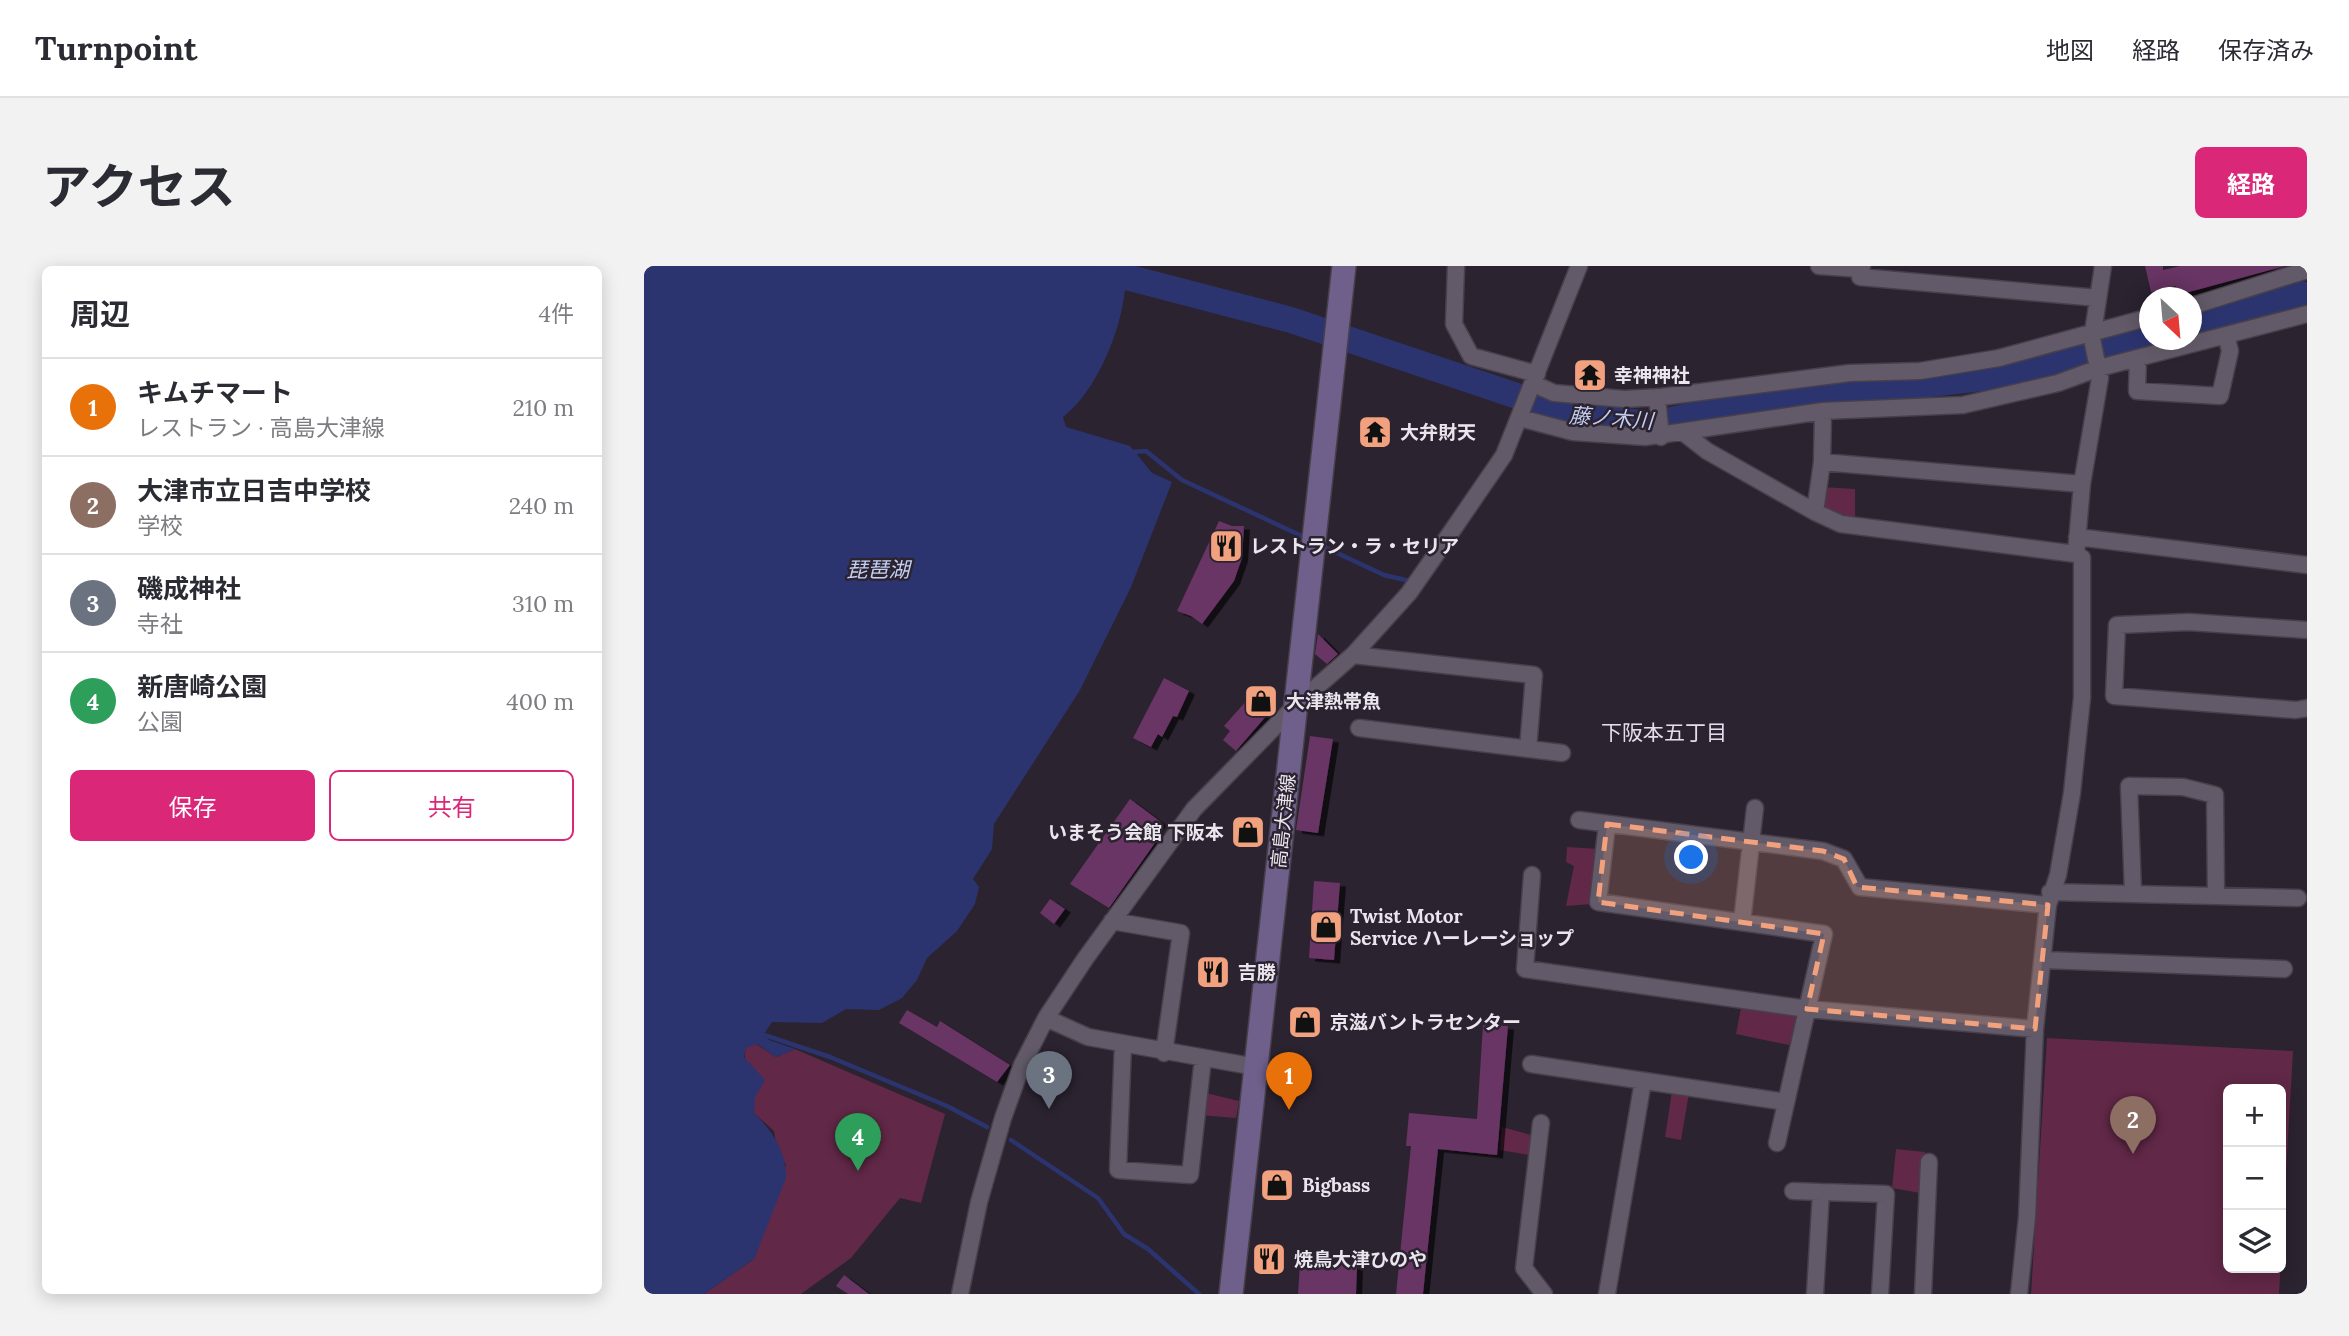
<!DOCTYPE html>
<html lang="ja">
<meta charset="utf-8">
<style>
body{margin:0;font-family:Lora,"Noto Sans JP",serif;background:#f2f2f3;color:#2b2b33}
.controls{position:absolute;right:21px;bottom:21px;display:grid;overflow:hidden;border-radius:10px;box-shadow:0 4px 18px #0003}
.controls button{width:63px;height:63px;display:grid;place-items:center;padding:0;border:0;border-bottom:2px solid #e1e1e2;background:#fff;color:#2b2b33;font:35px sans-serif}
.compass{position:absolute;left:1495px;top:21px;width:63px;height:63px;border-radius:50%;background:#fff;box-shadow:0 4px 18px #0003;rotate:154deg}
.you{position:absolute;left:1048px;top:592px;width:24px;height:24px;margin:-18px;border:5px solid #fff;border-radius:50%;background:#1a73e8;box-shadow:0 0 0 10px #1a73e833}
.badge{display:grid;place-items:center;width:46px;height:46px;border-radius:50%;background:#db2777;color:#fff;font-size:23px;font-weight:700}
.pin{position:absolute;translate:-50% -58px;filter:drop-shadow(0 2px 4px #0008)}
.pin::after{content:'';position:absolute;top:37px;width:24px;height:21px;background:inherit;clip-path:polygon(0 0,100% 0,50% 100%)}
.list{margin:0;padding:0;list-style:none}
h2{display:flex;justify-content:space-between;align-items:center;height:91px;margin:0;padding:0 28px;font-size:30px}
h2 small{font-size:23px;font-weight:400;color:#7c7c81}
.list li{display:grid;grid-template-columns:46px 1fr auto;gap:21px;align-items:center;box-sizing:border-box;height:98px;padding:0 28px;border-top:2px solid #e1e1e2}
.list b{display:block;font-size:26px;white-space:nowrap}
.list p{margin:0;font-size:23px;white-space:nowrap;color:#7c7c81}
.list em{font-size:23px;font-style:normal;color:#7c7c81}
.actions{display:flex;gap:14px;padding:21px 28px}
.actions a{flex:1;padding:16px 0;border:2px solid #db2777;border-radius:10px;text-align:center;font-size:24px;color:#db2777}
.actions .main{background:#db2777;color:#fff}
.icon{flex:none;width:38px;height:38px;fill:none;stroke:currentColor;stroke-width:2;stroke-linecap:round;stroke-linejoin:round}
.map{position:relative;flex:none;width:1663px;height:1028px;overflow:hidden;border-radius:10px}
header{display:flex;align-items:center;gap:42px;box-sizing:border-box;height:98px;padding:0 35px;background:#fff;border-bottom:2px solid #e1e1e2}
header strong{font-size:33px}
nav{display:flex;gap:38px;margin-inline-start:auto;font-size:24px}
.intro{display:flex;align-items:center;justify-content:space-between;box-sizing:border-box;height:168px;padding:0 42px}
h1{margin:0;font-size:49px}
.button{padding:18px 32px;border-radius:10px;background:#db2777;color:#fff;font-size:24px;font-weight:700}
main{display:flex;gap:42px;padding:0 42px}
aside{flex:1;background:#fff;border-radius:10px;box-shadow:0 4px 18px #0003}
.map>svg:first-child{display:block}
.green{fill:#612847;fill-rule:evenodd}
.water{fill:#2c3470}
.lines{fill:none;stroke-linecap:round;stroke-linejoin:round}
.stream{stroke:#2c3470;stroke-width:4.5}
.river{stroke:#2c3470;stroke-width:26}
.building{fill:#693465;filter:url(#shadow)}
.minor-casing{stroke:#47404b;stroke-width:19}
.secondary-casing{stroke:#47404b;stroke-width:26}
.minor{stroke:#625a68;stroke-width:16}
.secondary{stroke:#6e608b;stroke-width:23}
.marked{fill:#f1a17d;fill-opacity:0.2;stroke:#f1a17d;stroke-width:5;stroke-dasharray:14 9;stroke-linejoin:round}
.labels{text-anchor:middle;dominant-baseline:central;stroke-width:5;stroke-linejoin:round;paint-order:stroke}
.poi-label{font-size:19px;font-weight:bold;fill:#ebe6ee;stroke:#2b2330;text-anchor:start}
.street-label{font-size:19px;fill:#ebe6ee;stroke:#2b2330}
.water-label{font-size:21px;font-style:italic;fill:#c5cff4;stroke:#2b2330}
.neighbourhood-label{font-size:21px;fill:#e6dced;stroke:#2b2330}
</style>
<header>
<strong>Turnpoint</strong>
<nav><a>地図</a><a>経路</a><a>保存済み</a></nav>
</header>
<div class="intro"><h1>アクセス</h1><a class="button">経路</a></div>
<main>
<aside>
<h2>周辺<small>4件</small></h2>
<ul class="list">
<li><span class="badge" style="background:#e8710a">1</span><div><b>キムチマート</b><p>レストラン · 高島大津線</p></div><em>210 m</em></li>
<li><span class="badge" style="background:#8d6e63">2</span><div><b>大津市立日吉中学校</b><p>学校</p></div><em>240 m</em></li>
<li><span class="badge" style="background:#6b7280">3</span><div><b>磯成神社</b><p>寺社</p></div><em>310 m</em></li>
<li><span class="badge" style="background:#2e9e5b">4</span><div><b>新唐崎公園</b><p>公園</p></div><em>400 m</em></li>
</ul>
<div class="actions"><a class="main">保存</a><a>共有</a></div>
</aside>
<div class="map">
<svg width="1663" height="1028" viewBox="0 0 1663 1028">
<defs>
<filter id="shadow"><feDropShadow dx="6" dy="3.5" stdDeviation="0" flood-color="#0009"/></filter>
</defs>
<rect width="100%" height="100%" fill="#2b2330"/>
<!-- green -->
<path class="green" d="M 1178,221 L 1211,223 L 1211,253 L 1189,251 L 1174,243 Z
M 923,581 L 955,583 L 948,638 L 922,640 L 930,600 L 922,596 Z
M 1097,742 L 1155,748 L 1145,779 L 1092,768 Z
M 1403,772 L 1649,785 L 1635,1028 L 1387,1028 ZM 1584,823 L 1637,823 L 1637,1002 L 1584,1002 Z
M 112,778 L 132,791 L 151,783 L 301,848 L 277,937 L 256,932 L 207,992 L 157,1028 L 60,1028 L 110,993 L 142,899 L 133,883 L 130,865 L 110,847 C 111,825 97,802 102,781 Z
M 1028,825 L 1045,827 L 1037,874 L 1021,871 Z
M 562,827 L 595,835 L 592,852 L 556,849 Z
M 858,861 L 887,869 L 885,889 L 856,884 Z
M 1252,883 L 1281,886 L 1276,927 L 1248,922 Z"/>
<!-- water -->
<path class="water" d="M 0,0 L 481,0 C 486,46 456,123 419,151 L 422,161 L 486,180 L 508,207 L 528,216 L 487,321 L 436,424 L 350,558 L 348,583 L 329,613 L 335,621 L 331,638 L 313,665 L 283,692 L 273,714 L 258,732 L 235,744 L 202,743 L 178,757 L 128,756 L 120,768 L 125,774 L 151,783 L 132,791 L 113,778 L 102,782 L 100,791 L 121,814 L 111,831 L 110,847 C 128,864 143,887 142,912 L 110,993 L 60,1028 L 0,1028 Z"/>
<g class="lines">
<!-- stream -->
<path class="stream" d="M 490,186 L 502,185 L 538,214 L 662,272
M 676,279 L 740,309 L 766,315
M 115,767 L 186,791 L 303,840 L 343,861
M 367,874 L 454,932 L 480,968 L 504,983 L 555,1028"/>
<!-- river -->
<path class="river" d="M 446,13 L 482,11 L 647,54 L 876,131 L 918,149 L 1010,158 L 1081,142 L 1363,109 L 1506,69
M 1548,58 L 1657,28"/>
</g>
<!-- building -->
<path class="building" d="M 1501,0 L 1519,0 L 1519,4 L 1536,0 L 1641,0 L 1534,29 L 1532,20 L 1507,26 Z
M 575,255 L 588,260 L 600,260 L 598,292 L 590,315 L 558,358 L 547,350 L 533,345 Z
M 674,368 L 694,388 L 683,398 L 671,388 Z
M 520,412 L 545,425 L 533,451 L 529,450 L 518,471 L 514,468 L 507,481 L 489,472 Z
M 612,424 L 630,441 L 592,485 L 579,474 L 586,465 L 580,460 Z
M 666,470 L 689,473 L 674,567 L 652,564 Z
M 486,533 L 517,556 L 512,563 L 518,567 L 465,642 L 426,618 Z
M 670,615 L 696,617 L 690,694 L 665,692 Z
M 406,633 L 421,643 L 410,658 L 396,647 Z
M 263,744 L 293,761 L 296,755 L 366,799 L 353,816 L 255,757 Z
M 839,759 L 864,760 L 853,889 L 794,883 L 779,1028 L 752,1028 L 767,880 L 762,880 L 765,847 L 833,853 Z
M 656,997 L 713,1000 L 712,1028 L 654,1028 Z
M 200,1009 L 225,1028 L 204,1028 L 192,1020 Z"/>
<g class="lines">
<!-- minor casing -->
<g class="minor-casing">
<path id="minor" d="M 812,0 L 810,58 L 827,90 L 893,108
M 1175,0 L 1217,3
M 1218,0 L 1216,11 L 1454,32
M 1548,40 L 1663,4
M 1494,92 L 1493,125 L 1576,130 L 1586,85 L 1582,69
M 890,118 L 910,127 L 980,133 L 1017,131 L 1206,107 L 1276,105 L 1355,92 L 1506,51
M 1013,131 L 1017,171
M 1179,145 L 1178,196 L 1438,218
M 876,152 L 929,166 L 1001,171 L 1179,145 L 1319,139 L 1414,117 L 1455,102 L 1663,48
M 1040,167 L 1063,185 L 1171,246 L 1178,196
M 1171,246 L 1197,258 L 1432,288 L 1438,292 L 1438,432 L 1428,527 L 1414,609 L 1404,639 L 1391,763 L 1383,951 L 1375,1028
M 1433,271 L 1663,299
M 1432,288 L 1438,218 L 1456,112 L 1448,73 L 1459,0
M 1663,364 L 1545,356 L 1473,359 L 1470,430 L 1652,444 L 1663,442
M 709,389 L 890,409 L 884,483
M 715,462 L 918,487
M 935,554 L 1179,585 L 1200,593 L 1216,621 L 1404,639
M 963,558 L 954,636 L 1180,668 L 1133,877
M 888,609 L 881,703 L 1163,743 L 1391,763
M 1406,626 L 1654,632
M 1489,627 L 1485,520 L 1539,521 L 1571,529 L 1572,629
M 468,655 L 537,667 L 520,787
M 1098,656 L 1111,542
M 1400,694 L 1640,703
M 402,752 L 444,771 L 612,801
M 479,778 L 474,904 L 546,909 L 559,792
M 887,798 L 1142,836
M 897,857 L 880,1002 L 900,1028
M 1149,925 L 1177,926 L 1171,1028
M 1177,926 L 1242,928 L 1236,1028
M 316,1028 L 335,936 L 359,852 L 378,799 L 402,752 L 441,693 L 550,543 L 652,439 L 709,389 L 765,327 L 788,294 L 860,189 L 935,0
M 963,1028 L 999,815
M 1279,1028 L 1285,896"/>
</g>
<!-- secondary casing -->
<g class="secondary-casing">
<path id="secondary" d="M 587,1028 L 700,0"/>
</g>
<!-- minor -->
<use href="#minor" class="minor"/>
<!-- secondary -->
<use href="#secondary" class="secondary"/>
</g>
<!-- marked area -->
<path class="marked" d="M 963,558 L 1179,585 L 1200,593 L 1213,621 L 1404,639 L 1391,763 L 1163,743 L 1180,668 L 954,636 Z"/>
<!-- icons -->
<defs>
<g id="temple-square" transform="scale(1.75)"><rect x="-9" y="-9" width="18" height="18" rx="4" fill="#f1a17d" stroke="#2b2330"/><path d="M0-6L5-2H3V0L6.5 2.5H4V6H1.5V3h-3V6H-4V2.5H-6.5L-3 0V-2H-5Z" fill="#111"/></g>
<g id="restaurant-square" transform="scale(1.75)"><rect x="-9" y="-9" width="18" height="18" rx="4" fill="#f1a17d" stroke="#2b2330"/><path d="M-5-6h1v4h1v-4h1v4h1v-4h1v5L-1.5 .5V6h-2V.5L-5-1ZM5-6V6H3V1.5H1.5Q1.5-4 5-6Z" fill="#111"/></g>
<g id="shop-square" transform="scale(1.75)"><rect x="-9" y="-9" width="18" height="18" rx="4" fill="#f1a17d" stroke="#2b2330"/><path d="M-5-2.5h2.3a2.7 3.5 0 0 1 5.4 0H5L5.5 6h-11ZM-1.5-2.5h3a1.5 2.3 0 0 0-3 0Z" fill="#111"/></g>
</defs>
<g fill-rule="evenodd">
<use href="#temple-square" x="946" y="109"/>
<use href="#temple-square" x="731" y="166"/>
<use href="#restaurant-square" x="582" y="280"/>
<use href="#shop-square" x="617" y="435"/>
<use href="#shop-square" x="604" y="566"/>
<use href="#shop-square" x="682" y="661"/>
<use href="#restaurant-square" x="569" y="706"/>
<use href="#shop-square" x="661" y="756"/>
<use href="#shop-square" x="633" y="919"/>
<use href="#restaurant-square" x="625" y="993"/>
</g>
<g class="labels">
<!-- poi labels -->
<g class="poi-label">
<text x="970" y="109">幸神神社</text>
<text x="756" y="166">大弁財天</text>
<text x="606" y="280">レストラン・ラ・セリア</text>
<text x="642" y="435">大津熱帯魚</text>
<text x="580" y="566" text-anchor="end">いまそう会館 下阪本</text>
<text x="706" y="650">Twist Motor<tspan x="706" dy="22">Service ハーレーショップ</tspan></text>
<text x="594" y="706">吉勝</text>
<text x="686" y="756">京滋バントラセンター</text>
<text x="658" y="919">Bigbass</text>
<text x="650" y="993">焼鳥大津ひのや</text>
</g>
<!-- street labels -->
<g class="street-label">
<text transform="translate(639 555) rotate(-84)">高島大津線</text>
</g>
<!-- water labels -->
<g class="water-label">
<text transform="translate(967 152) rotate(4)">藤ノ木川</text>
<text x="234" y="303">琵琶湖</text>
</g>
<!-- neighbourhood labels -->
<g class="neighbourhood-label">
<text x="1020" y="466">下阪本五丁目</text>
</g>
</g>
</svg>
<div class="controls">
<button>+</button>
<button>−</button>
<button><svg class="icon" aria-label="layers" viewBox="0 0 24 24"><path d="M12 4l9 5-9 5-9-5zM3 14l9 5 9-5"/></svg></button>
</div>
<svg class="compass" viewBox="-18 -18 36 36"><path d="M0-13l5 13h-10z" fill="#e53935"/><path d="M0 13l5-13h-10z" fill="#7c7c81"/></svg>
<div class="you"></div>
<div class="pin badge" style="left:645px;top:844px;background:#e8710a">1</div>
<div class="pin badge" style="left:1489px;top:888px;background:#8d6e63">2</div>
<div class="pin badge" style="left:405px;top:843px;background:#6b7280">3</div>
<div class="pin badge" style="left:214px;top:905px;background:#2e9e5b">4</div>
</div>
</main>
